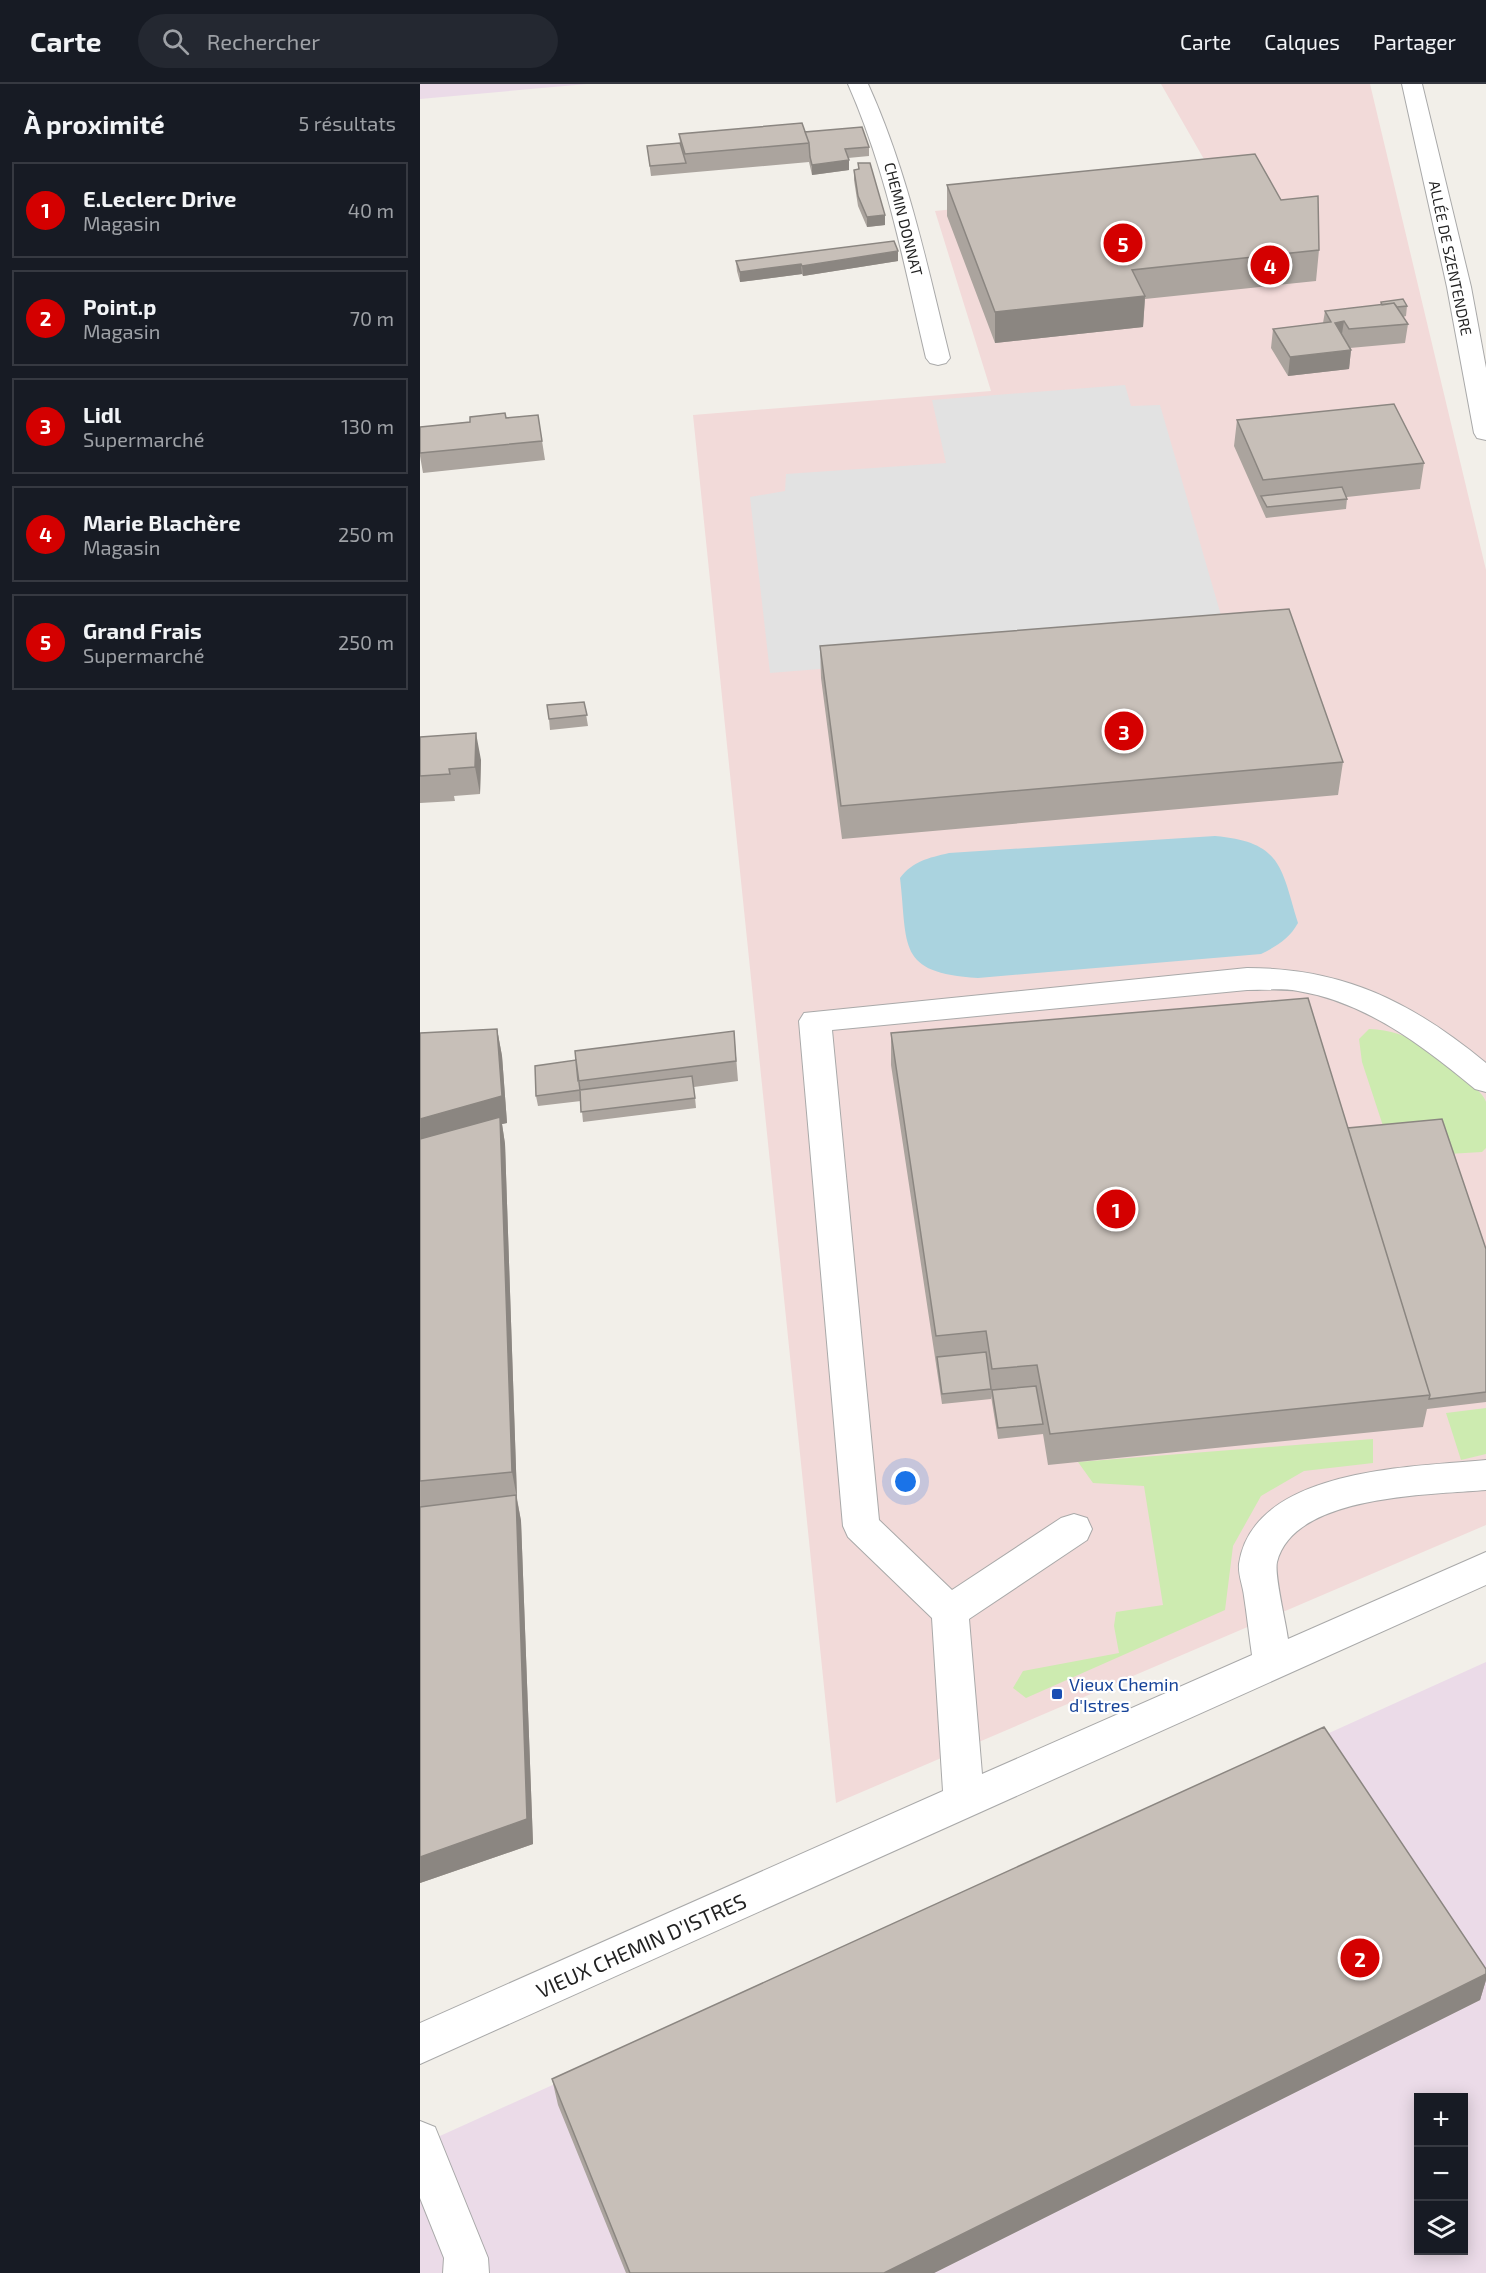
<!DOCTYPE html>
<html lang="fr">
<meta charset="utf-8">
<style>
body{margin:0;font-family:"Exo 2",sans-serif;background:#242831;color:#f1f3f6}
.controls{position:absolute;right:18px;bottom:18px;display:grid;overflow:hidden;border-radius:0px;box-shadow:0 3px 15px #0003}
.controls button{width:54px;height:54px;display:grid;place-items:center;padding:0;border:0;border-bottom:2px solid #363941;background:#171b24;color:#f1f3f6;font:30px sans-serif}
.you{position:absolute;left:486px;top:1398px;width:21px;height:21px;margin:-15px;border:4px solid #fff;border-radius:50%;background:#1a73e8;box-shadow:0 0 0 9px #1a73e833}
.badge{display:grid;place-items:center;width:39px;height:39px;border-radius:50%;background:#d40000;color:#fff;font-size:20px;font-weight:700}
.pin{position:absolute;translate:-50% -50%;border:3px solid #fff;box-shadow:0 2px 6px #0006}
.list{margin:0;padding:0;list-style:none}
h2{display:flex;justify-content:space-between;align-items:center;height:78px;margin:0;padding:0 24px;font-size:26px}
h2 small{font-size:20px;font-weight:400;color:#9ea1a6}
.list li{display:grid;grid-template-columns:39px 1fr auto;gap:18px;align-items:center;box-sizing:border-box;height:96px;margin:0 12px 12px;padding:0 12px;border:2px solid #363941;border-radius:0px}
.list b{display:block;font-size:22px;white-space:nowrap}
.list p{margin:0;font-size:20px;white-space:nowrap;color:#9ea1a6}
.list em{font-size:20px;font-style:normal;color:#9ea1a6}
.icon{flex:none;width:33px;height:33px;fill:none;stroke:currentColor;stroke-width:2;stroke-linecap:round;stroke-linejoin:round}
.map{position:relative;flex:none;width:1066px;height:2189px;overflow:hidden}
header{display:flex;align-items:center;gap:36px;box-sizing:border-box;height:84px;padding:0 30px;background:#171b24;border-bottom:2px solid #363941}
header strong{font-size:28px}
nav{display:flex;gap:33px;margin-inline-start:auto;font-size:21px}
.search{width:420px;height:54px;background:#242831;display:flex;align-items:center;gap:15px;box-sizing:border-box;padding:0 21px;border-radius:33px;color:#9ea1a6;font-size:22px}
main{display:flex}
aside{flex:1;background:#171b24}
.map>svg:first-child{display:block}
.commercial{fill:#f2dad9}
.industrial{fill:#ebdbe8;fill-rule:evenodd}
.grass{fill:#cdebb0}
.parking{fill:#e2e2e2}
.water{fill:#aad3df}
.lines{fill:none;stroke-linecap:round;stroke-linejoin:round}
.minor-casing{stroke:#a9a9a9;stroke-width:2}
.minor{fill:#fff;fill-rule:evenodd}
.wall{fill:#aba49e}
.shaded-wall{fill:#8b8681}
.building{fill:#c7bfb8;stroke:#8b8681;stroke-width:1.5}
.transit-dot{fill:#1a4fb4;stroke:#fff;stroke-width:2}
.labels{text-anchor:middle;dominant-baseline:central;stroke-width:4.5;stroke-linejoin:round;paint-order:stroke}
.far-street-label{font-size:15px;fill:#222;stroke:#fff}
.transit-label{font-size:18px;fill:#164399;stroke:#fff;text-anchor:start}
.near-street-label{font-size:21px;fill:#222;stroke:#fff}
</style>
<header>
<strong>Carte</strong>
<div class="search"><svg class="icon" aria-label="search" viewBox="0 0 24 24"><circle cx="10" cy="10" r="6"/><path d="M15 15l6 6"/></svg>Rechercher</div>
<nav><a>Carte</a><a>Calques</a><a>Partager</a></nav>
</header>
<main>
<aside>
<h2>À proximité<small>5 résultats</small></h2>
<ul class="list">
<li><span class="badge">1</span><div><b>E.Leclerc Drive</b><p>Magasin</p></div><em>40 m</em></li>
<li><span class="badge">2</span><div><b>Point.p</b><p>Magasin</p></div><em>70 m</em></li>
<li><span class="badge">3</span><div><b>Lidl</b><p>Supermarché</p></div><em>130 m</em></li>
<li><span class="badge">4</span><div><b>Marie Blachère</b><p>Magasin</p></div><em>250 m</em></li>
<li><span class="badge">5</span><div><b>Grand Frais</b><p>Supermarché</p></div><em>250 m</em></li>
</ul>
</aside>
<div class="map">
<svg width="1066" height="2189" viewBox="0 0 1066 2189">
<rect width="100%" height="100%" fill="#f2efe9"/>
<!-- commercial -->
<path class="commercial" d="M 741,0 L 950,0 L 1066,486 L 1066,1441 L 416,1719 L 273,331 L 571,307 L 515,127 L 797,98 Z"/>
<!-- industrial -->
<path class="industrial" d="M 0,0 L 167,0 L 0,15 Z
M 1066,1578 L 1066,2189 L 0,2189 L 0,2061 ZM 998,2014 L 1044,2014 L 1044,2166 L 998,2166 Z"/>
<!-- grass -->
<path class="grass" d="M 949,945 C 990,946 1024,972 1051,1000 C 1056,1005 1064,1011 1066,1018 C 1066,1031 1066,1050 1066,1064 L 1062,1068 L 1028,1070 L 966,1051 L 942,978 L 939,955 Z
M 1066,1324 L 1066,1370 L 1041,1376 L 1026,1329 Z
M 953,1355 L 953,1379 L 884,1387 L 841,1412 L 813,1462 L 805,1526 L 606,1614 L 593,1604 L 603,1587 L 699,1569 L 694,1542 L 696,1528 L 743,1521 L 724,1402 L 673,1399 L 658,1378 Z"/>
<!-- parking -->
<path class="parking" d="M 705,301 L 711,322 L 740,321 L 807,552 L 350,589 L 330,413 L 365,407 L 366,390 L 526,379 L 512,316 Z"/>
<!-- water -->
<path class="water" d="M 795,752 C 862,758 861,783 878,839 C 869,855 857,862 841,870 L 558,894 C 476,889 488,862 480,794 C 493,777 508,774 529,769 Z"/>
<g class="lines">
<!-- minor casing -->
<g class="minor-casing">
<path id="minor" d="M 428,0 L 448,0 C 488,88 507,181 530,274 L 526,279 L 518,281 L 510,279 L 506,274 C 484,181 467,88 428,0 Z
M 982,0 L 1002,0 L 1051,203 L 1066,284 L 1066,356 L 1057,354 L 1054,349 L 1027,203 Z
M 827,884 C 924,884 992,918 1066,979 L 1066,1008 L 1055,1005 C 1003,962 946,918 878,907 C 861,904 844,906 827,906 L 412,946 L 459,1436 L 532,1506 L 641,1434 L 654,1430 L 667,1434 L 672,1445 L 667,1456 L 549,1535 L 562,1690 L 832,1571 C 829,1551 827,1531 824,1512 C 823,1502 818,1491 819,1480 C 833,1384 993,1383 1066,1376 L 1066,1406 C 1011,1411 874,1410 857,1478 C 854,1491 866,1538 868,1555 L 1066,1468 L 1066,1501 L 0,1980 L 0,1939 L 523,1707 L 512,1534 L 428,1453 L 423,1442 L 379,937 L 384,929 Z
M 0,2037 L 15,2043 L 68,2174 L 69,2189 L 23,2189 L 24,2174 L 0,2114 Z"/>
</g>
<!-- minor -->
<use href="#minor" class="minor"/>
</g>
<!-- wall -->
<path class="wall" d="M 385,48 L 449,63 L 449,72 L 428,74 L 429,86 L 392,91 L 389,78 L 231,92 L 227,62 L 260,59 L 259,50 Z
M 438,79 L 465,131 L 465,141 L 447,143 L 438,122 L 434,96 L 434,86 L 438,85 Z
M 527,101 L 861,116 L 899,166 L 896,197 L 725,215 L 723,243 L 575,259 L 527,132 Z
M 316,177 L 478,177 L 383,192 L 382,190 L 320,198 L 317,187 Z
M 961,218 L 987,222 L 986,232 L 983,233 L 988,240 L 985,259 L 930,264 L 931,266 L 929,285 L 868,292 L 851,264 L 853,245 L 903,239 L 905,227 L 960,221 Z
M 118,331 L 125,376 L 3,389 L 0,372 L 0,343 Z
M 817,336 L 1004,379 L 1000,405 L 927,413 L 927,415 L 926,425 L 846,434 L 814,362 Z
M 400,562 L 923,678 L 918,711 L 422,755 L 401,594 Z
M 164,618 L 168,642 L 130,646 L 129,635 Z
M 0,653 L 61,676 L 60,710 L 34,712 L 35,717 L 0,719 Z
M 77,945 L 82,972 L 87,1039 L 82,1040 L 85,1060 L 97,1414 L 101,1437 L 113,1760 L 0,1799 L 0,949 Z
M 314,947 L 318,997 L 274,1003 L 276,1024 L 163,1038 L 161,1017 L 118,1022 L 116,1012 L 156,976 Z
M 471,949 L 928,1044 L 1066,1165 L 1066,1318 L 1007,1325 L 1003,1343 L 628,1381 L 623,1350 L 578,1355 L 571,1312 L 571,1315 L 522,1320 L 471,981 Z
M 1066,1885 L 1066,1896 L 1060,1916 L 514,2189 L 206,2189 L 138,2021 L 132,1995 Z"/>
<!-- shaded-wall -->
<path class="shaded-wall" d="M 429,76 L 429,86 L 392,91 L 392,81 Z
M 465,131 L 465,141 L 447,143 L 447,133 Z
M 478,167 L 478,177 L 383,192 L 382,182 Z
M 381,180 L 382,190 L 320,198 L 320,188 Z
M 725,212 L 723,243 L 575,259 L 575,228 Z
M 924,237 L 921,256 L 915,239 Z
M 931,266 L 929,285 L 868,292 L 870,273 Z
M 56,649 L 61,676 L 60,710 L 55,683 Z
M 77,945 L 82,972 L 87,1039 L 82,1040 L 85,1060 L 97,1414 L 92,1388 L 0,1064 L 0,1035 Z
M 96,1411 L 101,1437 L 113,1760 L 0,1799 L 0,1773 Z
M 1066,1890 L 1066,1896 L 1060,1916 L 514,2189 L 464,2189 Z"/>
<!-- building -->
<path class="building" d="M 382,39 L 389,59 L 265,70 L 259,50 Z
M 442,43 L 449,63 L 425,65 L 429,76 L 392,81 L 390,73 L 389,59 L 385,48 Z
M 260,59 L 266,79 L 230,82 L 227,62 Z
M 835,70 L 861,116 L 898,112 L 899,166 L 712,186 L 725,212 L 575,228 L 527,101 Z
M 438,79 L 450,79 L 465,131 L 447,133 L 438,112 L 434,86 L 439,85 Z
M 474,157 L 478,167 L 382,182 L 381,180 L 320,188 L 316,177 Z
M 983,215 L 987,222 L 977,223 L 974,219 L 962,221 L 961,218 Z
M 974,219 L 988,240 L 929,245 L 924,237 L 915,239 L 931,266 L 870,273 L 853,245 L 911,238 L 905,227 Z
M 974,320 L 1004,379 L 843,396 L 817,336 Z
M 85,329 L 86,334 L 118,331 L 122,357 L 0,369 L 0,343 L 50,338 L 50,333 Z
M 922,403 L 927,415 L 847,423 L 841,412 Z
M 869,525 L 923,678 L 421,722 L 400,562 Z
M 164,618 L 167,631 L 129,635 L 127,621 Z
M 56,649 L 55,683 L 29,685 L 30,690 L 0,692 L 0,653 Z
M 888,914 L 1010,1311 L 630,1350 L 617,1281 L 572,1285 L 566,1247 L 516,1252 L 471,949 Z
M 77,945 L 82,1012 L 0,1035 L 0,949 Z
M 314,947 L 316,977 L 158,997 L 155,967 Z
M 156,976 L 160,1006 L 116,1012 L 115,982 Z
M 272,992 L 275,1014 L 161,1028 L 160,1006 Z
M 80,1033 L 92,1388 L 0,1397 L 0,1055 Z
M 1022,1035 L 1066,1165 L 1066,1308 L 1009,1315 L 1010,1311 L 928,1044 Z
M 566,1268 L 571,1305 L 522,1310 L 517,1273 Z
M 616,1302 L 623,1340 L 578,1344 L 572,1306 Z
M 96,1411 L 107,1735 L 0,1773 L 0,1423 Z
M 904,1643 L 1066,1885 L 1066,1890 L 464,2189 L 210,2189 L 132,1995 Z"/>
<!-- markers -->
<rect class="transit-dot" x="631" y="1604" width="12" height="12" rx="3"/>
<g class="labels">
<!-- far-street labels -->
<g class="far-street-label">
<text transform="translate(484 135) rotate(76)">CHEMIN DONNAT</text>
<text transform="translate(1031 174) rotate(78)">ALLÉE DE SZENTENDRE</text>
</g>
<!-- transit labels -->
<g class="transit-label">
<text x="649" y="1600">Vieux Chemin<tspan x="649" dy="21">d'Istres</tspan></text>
</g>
<!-- near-street labels -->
<g class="near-street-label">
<text transform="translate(221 1861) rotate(-24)">VIEUX CHEMIN D'ISTRES</text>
</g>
</g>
</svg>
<div class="controls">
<button>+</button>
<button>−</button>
<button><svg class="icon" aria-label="layers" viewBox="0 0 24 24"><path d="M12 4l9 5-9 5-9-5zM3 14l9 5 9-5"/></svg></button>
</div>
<div class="you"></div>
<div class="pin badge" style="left:696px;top:1125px">1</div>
<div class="pin badge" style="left:940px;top:1874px">2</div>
<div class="pin badge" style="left:704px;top:647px">3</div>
<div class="pin badge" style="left:850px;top:181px">4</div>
<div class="pin badge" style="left:703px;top:159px">5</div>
</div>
</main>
